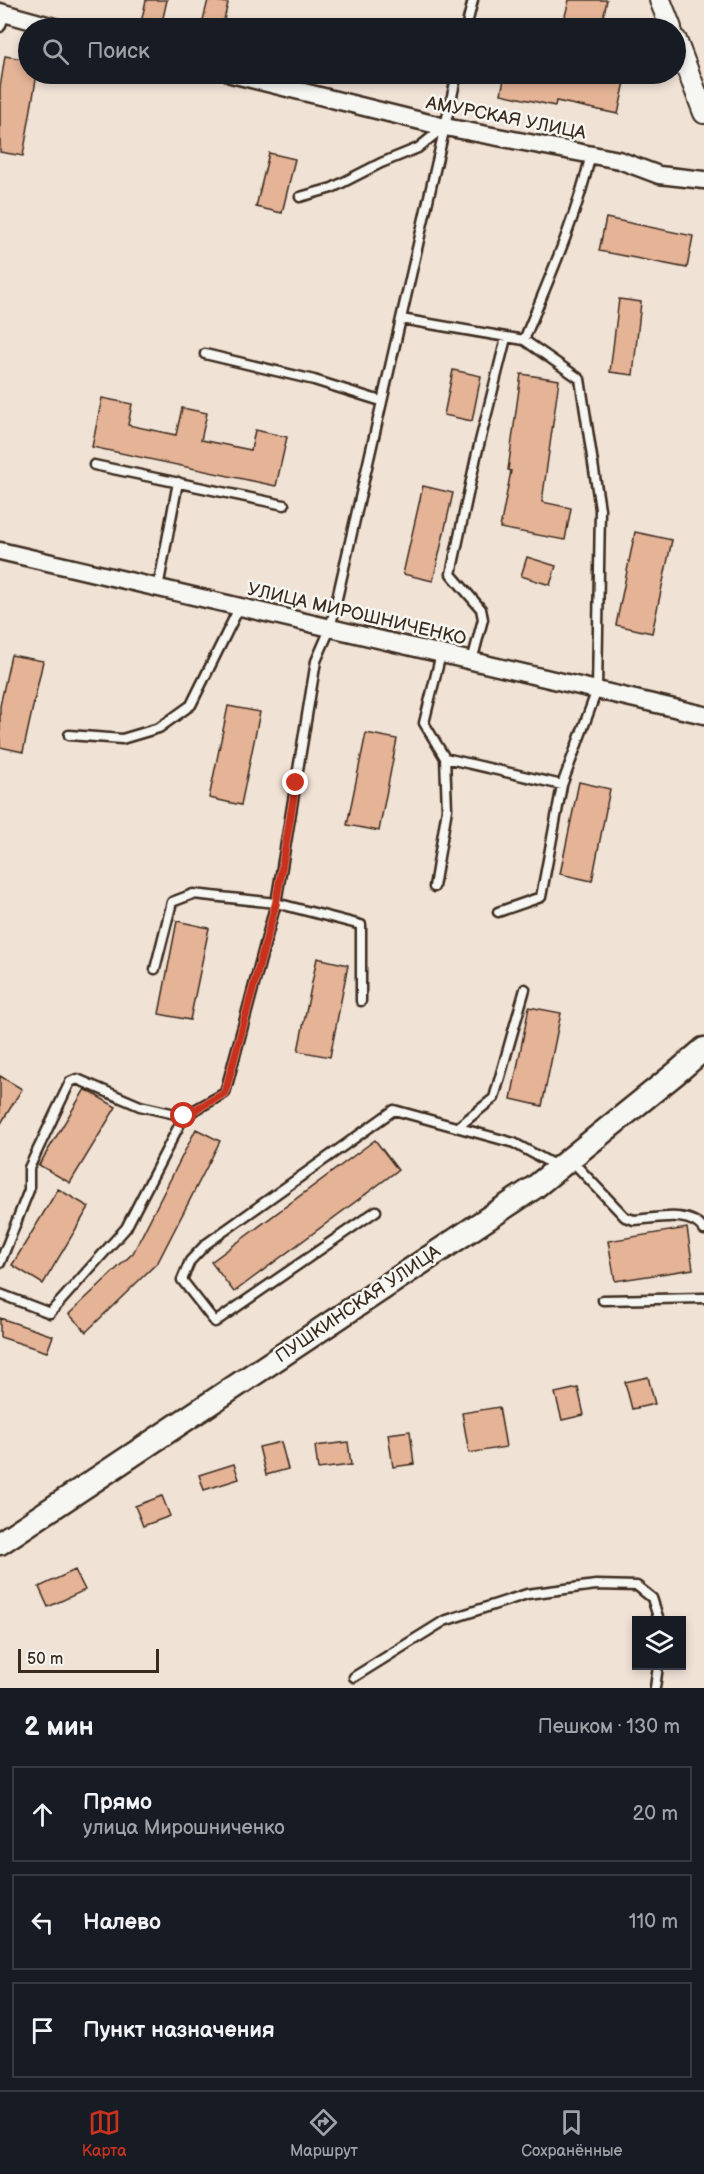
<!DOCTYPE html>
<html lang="ru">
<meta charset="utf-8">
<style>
body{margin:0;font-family:"Balsamiq Sans",sans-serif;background:#20242c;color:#f1f3f6}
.controls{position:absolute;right:18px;bottom:18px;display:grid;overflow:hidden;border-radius:0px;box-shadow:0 3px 9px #0003}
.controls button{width:54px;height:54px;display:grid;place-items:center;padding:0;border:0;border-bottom:2px solid #363941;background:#171b24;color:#f1f3f6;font:30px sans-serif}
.scale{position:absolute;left:18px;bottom:15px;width:141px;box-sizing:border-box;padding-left:6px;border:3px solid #3b2a1e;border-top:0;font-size:16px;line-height:21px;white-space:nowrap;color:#3b2a1e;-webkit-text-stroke:4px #f6f6f2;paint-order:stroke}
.stop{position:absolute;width:18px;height:18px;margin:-14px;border:4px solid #c8321e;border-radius:50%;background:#fff}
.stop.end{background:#c8321e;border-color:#fff;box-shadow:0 2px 6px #0008}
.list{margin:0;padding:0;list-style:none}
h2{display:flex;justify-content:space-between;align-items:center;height:78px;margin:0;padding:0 24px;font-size:26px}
h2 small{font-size:20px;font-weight:400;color:#9ea1a6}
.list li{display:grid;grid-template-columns:39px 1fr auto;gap:18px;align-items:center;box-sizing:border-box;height:96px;margin:0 12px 12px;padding:0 12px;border:2px solid #363941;border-radius:0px}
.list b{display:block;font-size:22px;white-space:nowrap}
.list p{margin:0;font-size:20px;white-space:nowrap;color:#9ea1a6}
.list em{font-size:20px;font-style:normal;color:#9ea1a6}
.icon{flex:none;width:33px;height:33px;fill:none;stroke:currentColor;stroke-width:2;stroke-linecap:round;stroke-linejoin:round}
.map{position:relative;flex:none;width:704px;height:1688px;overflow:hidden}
.search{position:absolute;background:#171b24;box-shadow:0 3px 9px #0003;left:18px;right:18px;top:18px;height:66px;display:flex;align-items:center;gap:15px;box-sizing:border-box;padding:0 21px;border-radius:33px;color:#9ea1a6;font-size:22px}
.sheet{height:402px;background:#171b24}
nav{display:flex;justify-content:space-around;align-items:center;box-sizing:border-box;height:84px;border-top:2px solid #363941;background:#171b24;font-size:16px;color:#9ea1a6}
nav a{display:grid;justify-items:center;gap:3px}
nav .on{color:#c8321e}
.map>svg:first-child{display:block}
.building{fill:#e5b396;stroke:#3b2a1e;stroke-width:1.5}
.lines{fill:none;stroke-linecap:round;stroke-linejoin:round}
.service-casing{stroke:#3b2a1e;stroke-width:13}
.minor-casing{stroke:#3b2a1e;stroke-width:21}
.tertiary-casing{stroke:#3b2a1e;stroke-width:24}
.secondary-casing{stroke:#3b2a1e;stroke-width:27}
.service{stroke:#f6f6f2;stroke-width:8}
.minor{stroke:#f6f6f2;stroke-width:16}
.tertiary{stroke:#f6f6f2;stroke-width:20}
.secondary{stroke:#f6f6f2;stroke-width:22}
.route{stroke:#c8321e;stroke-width:8}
.labels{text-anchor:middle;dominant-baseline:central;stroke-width:5;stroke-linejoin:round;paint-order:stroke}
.street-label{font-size:18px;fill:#3b2a1e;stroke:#f6f6f2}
</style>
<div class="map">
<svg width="704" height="1688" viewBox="0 0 704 1688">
<rect width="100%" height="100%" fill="#f1e2d6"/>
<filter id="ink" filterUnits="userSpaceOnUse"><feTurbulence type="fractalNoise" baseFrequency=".0167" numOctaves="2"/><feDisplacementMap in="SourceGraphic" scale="12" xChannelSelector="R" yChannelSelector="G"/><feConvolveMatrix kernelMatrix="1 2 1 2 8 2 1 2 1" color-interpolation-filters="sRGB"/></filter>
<g filter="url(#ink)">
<!-- building -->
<path class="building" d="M 146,0 L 167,0 L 161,27 L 141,23 Z
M 208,0 L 228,3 L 222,28 L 201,28 Z
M 569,0 L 607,0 L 601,28 L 562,28 Z
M 5,56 L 28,60 L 28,74 L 37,74 L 23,156 L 0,152 L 0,88 Z
M 505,74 L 607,74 L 626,77 L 618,114 L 556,101 L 555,106 L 501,94 Z
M 269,153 L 295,159 L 282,213 L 256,207 Z
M 606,218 L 693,236 L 687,268 L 599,251 Z
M 619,299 L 641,302 L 633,375 L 610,372 Z
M 453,370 L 481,376 L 472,421 L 444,415 Z
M 521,374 L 559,380 L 542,502 L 571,508 L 565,540 L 500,528 L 511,471 L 508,470 Z
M 102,398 L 132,404 L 128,425 L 176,435 L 182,408 L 207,413 L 201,440 L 251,450 L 255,430 L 287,437 L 276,486 L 92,447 Z
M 423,486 L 453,493 L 433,581 L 403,574 Z
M 635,532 L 672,540 L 652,633 L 616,625 Z
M 527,557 L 556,566 L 550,585 L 521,576 Z
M 11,655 L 43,661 L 23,752 L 0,747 L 0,706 Z
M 228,706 L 260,712 L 241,805 L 209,798 Z
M 366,733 L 397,739 L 379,831 L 347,825 Z
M 579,782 L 610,789 L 592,881 L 560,874 Z
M 177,921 L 209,928 L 190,1020 L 159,1014 Z
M 317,958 L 348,965 L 330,1057 L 298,1051 Z
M 529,1007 L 561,1013 L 542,1106 L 511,1099 Z
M 0,1076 L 22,1089 L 0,1125 Z
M 85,1089 L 116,1107 L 70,1183 L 39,1165 Z
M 196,1129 L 220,1141 L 158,1262 L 86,1332 L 69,1314 L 133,1253 Z
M 375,1140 L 398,1170 L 234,1292 L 211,1262 Z
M 58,1189 L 89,1207 L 43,1284 L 12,1265 Z
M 687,1228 L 693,1269 L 615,1281 L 608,1241 Z
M 0,1318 L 53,1336 L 47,1352 L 0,1337 Z
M 648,1377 L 655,1404 L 632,1409 L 625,1382 Z
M 578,1388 L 584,1415 L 562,1420 L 555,1393 Z
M 499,1407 L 506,1447 L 469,1453 L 462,1413 Z
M 410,1431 L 414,1464 L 393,1467 L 388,1434 Z
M 281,1442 L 288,1469 L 266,1475 L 259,1447 Z
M 348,1442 L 351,1465 L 318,1469 L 315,1446 Z
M 234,1464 L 239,1479 L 204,1490 L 199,1475 Z
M 162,1496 L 170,1516 L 143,1526 L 135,1506 Z
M 75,1570 L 85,1590 L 48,1607 L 39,1587 Z"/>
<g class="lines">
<!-- service casing -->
<g class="service-casing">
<path id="service" d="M 0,27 L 6,13
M 466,28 L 473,0
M 300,197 L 332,188 L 381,163 L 418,148 L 444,127
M 401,319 L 524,340 L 580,379 L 600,509 L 597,690 L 562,785 L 445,758 L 424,723 L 441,654
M 524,340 C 549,279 576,219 591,154
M 205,354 L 314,380 L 381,401
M 94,465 L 284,505
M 158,588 L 178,482
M 472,661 L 483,619 L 481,609 L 451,574 L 476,457 L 506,338
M 69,735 L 122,739 L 159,728 L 191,705 L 240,606
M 434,887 L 447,809 L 445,758
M 498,912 L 541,897 L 562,785
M 155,969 L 172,902 L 193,894 L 276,903 L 361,925 L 361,1001
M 458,1127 L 494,1098 L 525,989
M 570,1159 L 625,1217 L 634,1220 C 656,1219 690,1209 704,1230
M 376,1211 L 215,1322 L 182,1280 L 190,1261 L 206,1244 L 394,1110 L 514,1143 L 558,1167
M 0,1263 L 29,1190 L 29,1168 L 70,1082 L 77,1079 L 140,1106 L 184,1116 L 225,1093 L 276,903 L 316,661 L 330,629 L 457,74
M 0,1294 L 50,1313 L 126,1228 L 184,1116
M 603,1300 L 704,1298
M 354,1677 L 444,1621 L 527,1594 L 596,1585 L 637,1586 L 652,1598 L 659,1620
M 655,1688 L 658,1666"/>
</g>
<!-- minor casing -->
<g class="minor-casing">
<path id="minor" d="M 0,12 L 58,28
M 231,74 L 445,127 L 619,160 L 659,175 L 704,180
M 0,551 L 704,715"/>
</g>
<!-- tertiary casing -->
<g class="tertiary-casing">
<path id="tertiary" d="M 660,0 L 671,28
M 676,40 L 704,113"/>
</g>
<!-- secondary casing -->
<g class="secondary-casing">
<path id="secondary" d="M 0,1543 L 535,1187 L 675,1074 L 704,1049"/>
</g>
<!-- service -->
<use href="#service" class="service"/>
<!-- minor -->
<use href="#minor" class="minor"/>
<!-- tertiary -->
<use href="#tertiary" class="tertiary"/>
<!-- secondary -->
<use href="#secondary" class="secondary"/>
</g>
</g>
<g class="lines" filter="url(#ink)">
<!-- route -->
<path class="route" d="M 184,1116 L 225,1093 L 276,903 L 296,783"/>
</g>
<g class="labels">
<!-- street labels -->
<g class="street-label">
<text transform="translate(506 118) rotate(11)">АМУРСКАЯ УЛИЦА</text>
<text transform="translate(357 614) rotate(13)">УЛИЦА МИРОШНИЧЕНКО</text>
<text transform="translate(358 1304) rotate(-34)">ПУШКИНСКАЯ УЛИЦА</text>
</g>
</g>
</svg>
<div class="controls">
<button><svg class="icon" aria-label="layers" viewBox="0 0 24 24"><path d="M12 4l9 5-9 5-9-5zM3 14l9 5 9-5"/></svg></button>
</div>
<div class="scale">50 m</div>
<div class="stop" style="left:184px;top:1116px"></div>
<div class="stop end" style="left:296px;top:783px"></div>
<div class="search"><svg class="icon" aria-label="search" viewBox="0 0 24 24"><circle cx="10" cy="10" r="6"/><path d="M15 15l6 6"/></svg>Поиск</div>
</div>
<section class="sheet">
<h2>2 мин<small>Пешком · 130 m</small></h2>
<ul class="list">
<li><svg class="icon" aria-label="ahead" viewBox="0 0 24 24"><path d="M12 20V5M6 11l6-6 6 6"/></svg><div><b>Прямо</b><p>улица Мирошниченко</p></div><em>20 m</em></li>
<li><svg class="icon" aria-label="left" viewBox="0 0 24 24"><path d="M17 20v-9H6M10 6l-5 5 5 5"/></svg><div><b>Налево</b></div><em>110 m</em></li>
<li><svg class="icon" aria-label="arrive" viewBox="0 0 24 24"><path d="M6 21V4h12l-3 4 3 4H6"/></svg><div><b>Пункт назначения</b></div></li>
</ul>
</section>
<nav>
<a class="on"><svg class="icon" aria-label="map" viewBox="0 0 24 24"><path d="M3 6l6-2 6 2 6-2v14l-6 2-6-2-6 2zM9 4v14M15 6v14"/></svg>Карта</a>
<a><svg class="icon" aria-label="directions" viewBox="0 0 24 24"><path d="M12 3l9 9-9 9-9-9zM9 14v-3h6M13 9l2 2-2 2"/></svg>Маршрут</a>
<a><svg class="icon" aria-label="saved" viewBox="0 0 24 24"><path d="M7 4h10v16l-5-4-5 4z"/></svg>Сохранённые</a>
</nav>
